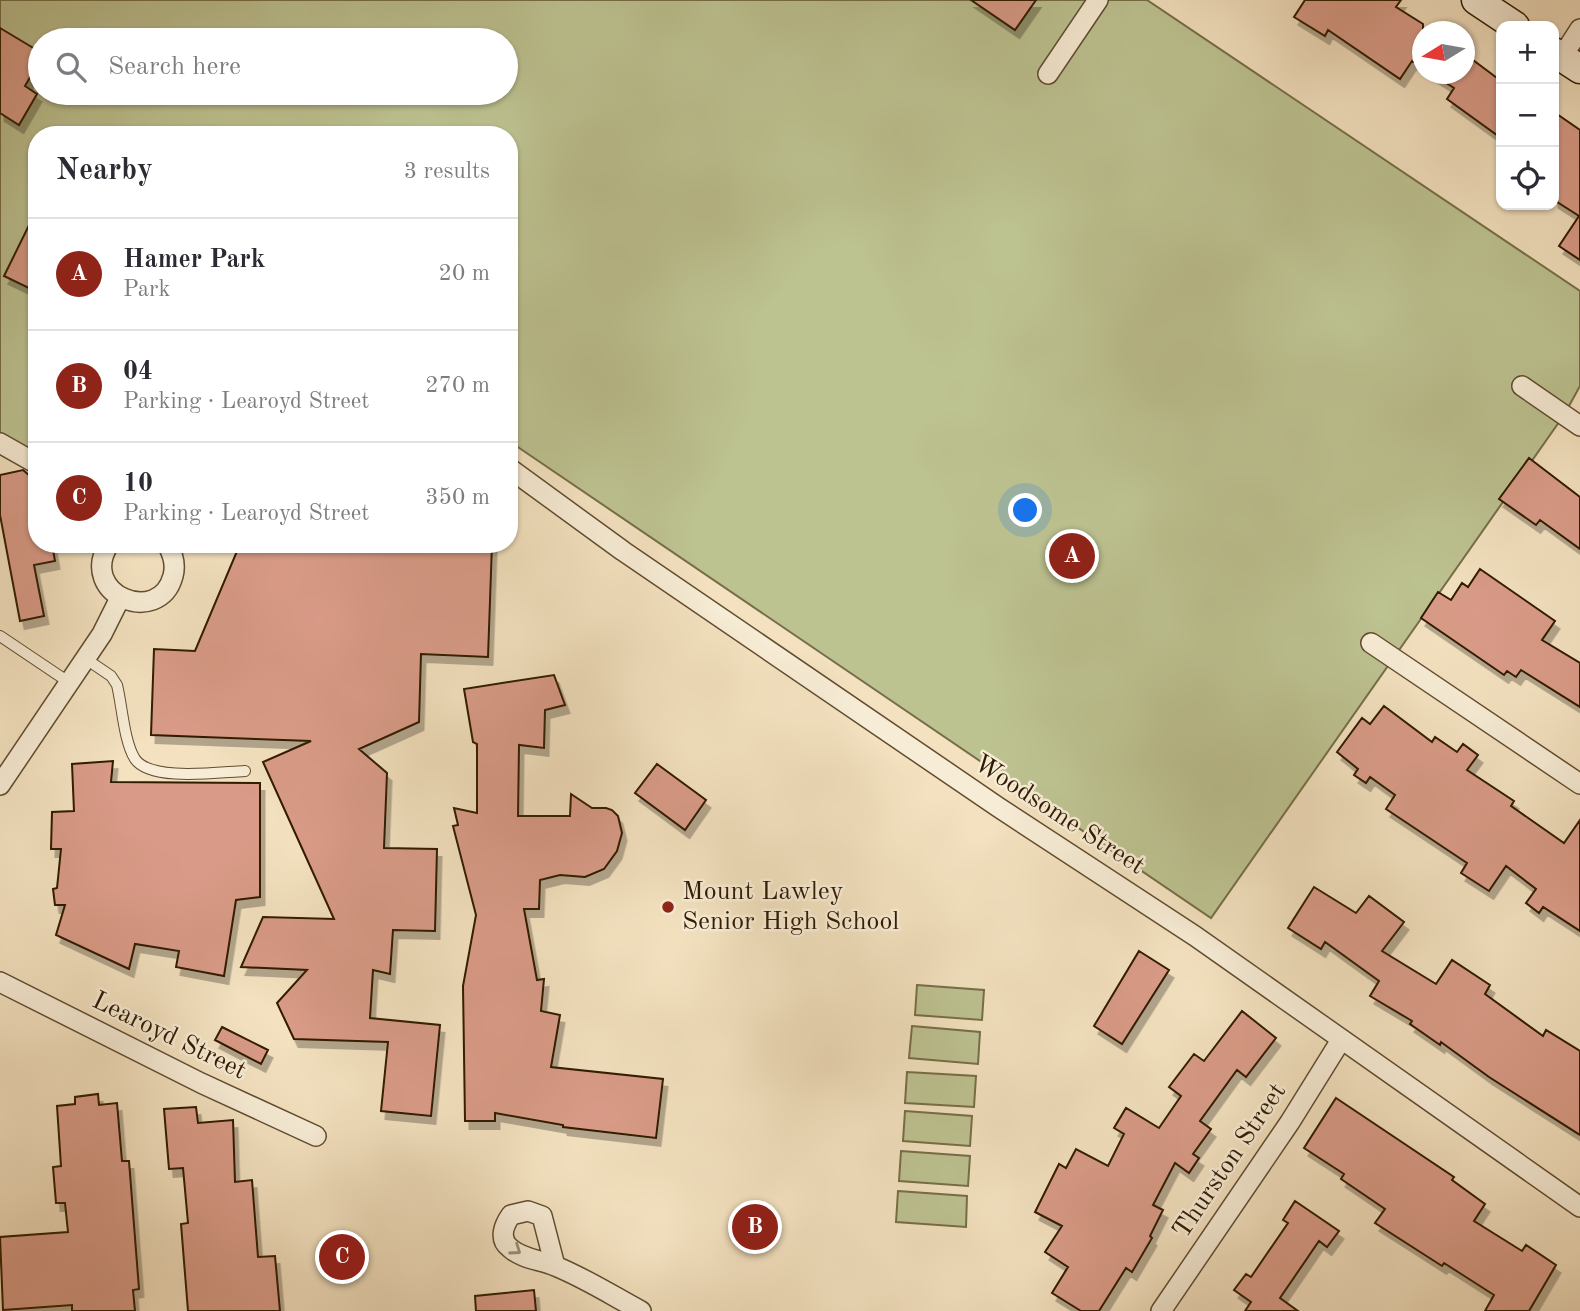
<!DOCTYPE html>
<meta charset="utf-8">
<style>
body{margin:0;font-family:"Old Standard TT",serif;background:#f2f2f3;color:#2b2b33}
.controls{position:absolute;right:21px;top:21px;display:grid;overflow:hidden;border-radius:14px;box-shadow:0 2px 5px #0004}
.controls button{width:63px;height:63px;display:grid;place-items:center;padding:0;border:0;border-bottom:2px solid #e1e1e2;background:#fff;color:#2b2b33;font:35px sans-serif}
.compass{position:absolute;left:1412px;top:21px;width:63px;height:63px;border-radius:50%;background:#fff;box-shadow:0 2px 5px #0004;rotate:259deg}
.you{position:absolute;left:1026px;top:511px;width:24px;height:24px;margin:-18px;border:5px solid #fff;border-radius:50%;background:#1a73e8;box-shadow:0 0 0 10px #1a73e833}
.badge{display:grid;place-items:center;width:46px;height:46px;border-radius:50%;background:#8f2418;color:#fff;font-size:23px;font-weight:700}
.pin{position:absolute;translate:-50% -50%;border:4px solid #fff;box-shadow:0 2px 7px #0006}
.list{margin:0;padding:0;list-style:none}
h2{display:flex;justify-content:space-between;align-items:center;height:91px;margin:0;padding:0 28px;font-size:30px}
h2 small{font-size:23px;font-weight:400;color:#7c7c81}
.list li{display:grid;grid-template-columns:46px 1fr auto;gap:21px;align-items:center;box-sizing:border-box;height:112px;padding:0 28px;border-top:2px solid #e1e1e2}
.list b{display:block;font-size:26px;white-space:nowrap}
.list p{margin:0;font-size:23px;white-space:nowrap;color:#7c7c81}
.list em{font-size:23px;font-style:normal;color:#7c7c81}
.icon{flex:none;width:38px;height:38px;fill:none;stroke:currentColor;stroke-width:2;stroke-linecap:round;stroke-linejoin:round}
.map{position:relative;flex:none;width:1580px;height:1311px;overflow:hidden}
.search{position:absolute;background:#fff;box-shadow:0 2px 5px #0004;left:28px;top:28px;width:490px;height:77px;display:flex;align-items:center;gap:18px;box-sizing:border-box;padding:0 24px;border-radius:38px;color:#7c7c81;font-size:26px}
.panel{position:absolute;background:#fff;box-shadow:0 2px 5px #0004;left:28px;top:126px;width:490px;height:427px;border-radius:28px}
.map>svg:first-child{display:block}
.green{fill:#bdc291;stroke:#766e48;stroke-width:2;fill-rule:evenodd}
.building{fill:#d99b87;stroke:#301a00;stroke-width:2;filter:url(#shadow)}
.lines{fill:none;stroke-linecap:round;stroke-linejoin:round}
.service-casing{stroke:#614c30;stroke-width:12}
.minor-casing{stroke:#614c30;stroke-width:22}
.secondary-casing{stroke:#301a00;stroke-width:31}
.service{stroke:#f7ecd5;stroke-width:10}
.minor{stroke:#f7ecd5;stroke-width:19}
.secondary{stroke:#f7ecd5;stroke-width:28}
.oneway{stroke:#9d8e75}
.poi-dot{fill:#8f2418;stroke:#f7ecd5;stroke-width:2.5}
.labels{text-anchor:middle;dominant-baseline:central;stroke-width:5;stroke-linejoin:round;paint-order:stroke}
.street-label{font-size:26px;fill:#301a00;stroke:#f7ecd5}
.poi-label{font-size:26px;fill:#301a00;stroke:#f7ecd5;text-anchor:start}
</style>
<div class="map">
<svg width="1580" height="1311" viewBox="0 0 1580 1311">
<defs>
<filter id="shadow"><feDropShadow dx="4.5" dy="8" stdDeviation="0" flood-color="#0004"/></filter>
</defs>
<rect width="100%" height="100%" fill="#f3e1bf"/>
<filter id="stains"><feTurbulence type="fractalNoise" baseFrequency=".00286" numOctaves="4"/><feColorMatrix values="0 0 0 0 .2 0 0 0 0 .09 0 0 0 0 .02 0 0 0 .5 -.17"/></filter>
<radialGradient id="worn" r=".72"><stop offset=".6" stop-color="#630" stop-opacity="0"/><stop offset="1" stop-color="#630" stop-opacity=".3"/></radialGradient>
<!-- green -->
<path class="green" d="M 0,0 L 1147,0 L 1580,291 L 1580,386 L 1564,415 L 1211,918 L 509,441 L 509,135 L 37,135 L 37,455 L 0,443 ZM 40,40 L 506,40 L 506,93 L 40,93 Z
M 917,985 L 984,990 L 982,1020 L 915,1015 Z
M 912,1026 L 980,1032 L 978,1064 L 909,1058 Z
M 907,1072 L 976,1076 L 974,1107 L 905,1103 Z
M 905,1111 L 972,1116 L 970,1146 L 903,1141 Z
M 901,1151 L 970,1156 L 968,1186 L 899,1181 Z
M 898,1191 L 967,1196 L 966,1227 L 896,1222 Z"/>
<!-- building -->
<path class="building" d="M 971,0 L 1036,0 L 1015,30 Z
M 1305,0 L 1401,0 L 1396,7 L 1423,24 L 1423,68 L 1412,61 L 1400,79 L 1328,30 L 1325,36 L 1294,17 Z
M 0,28 L 40,52 L 40,60 L 25,86 L 37,94 L 19,125 L 0,113 Z
M 1465,54 L 1501,81 L 1501,138 L 1447,99 L 1454,88 L 1432,74 L 1465,74 Z
M 1554,112 L 1580,130 L 1580,260 L 1559,246 L 1579,216 L 1554,200 Z
M 37,209 L 37,292 L 4,276 Z
M 1529,458 L 1580,497 L 1580,549 L 1540,520 L 1536,525 L 1499,499 Z
M 23,470 L 37,482 L 37,544 L 52,544 L 55,561 L 34,565 L 44,616 L 20,621 L 0,515 L 0,475 Z
M 240,544 L 465,544 L 468,550 L 481,544 L 492,544 L 488,657 L 421,654 L 419,722 L 359,749 L 387,773 L 384,848 L 437,849 L 435,931 L 393,930 L 390,974 L 373,970 L 370,1018 L 440,1025 L 431,1116 L 381,1111 L 388,1042 L 294,1039 L 277,1003 L 307,970 L 241,967 L 263,917 L 334,919 L 263,762 L 311,741 L 151,735 L 154,649 L 195,651 Z
M 1480,569 L 1555,621 L 1542,640 L 1580,663 L 1580,707 L 1521,670 L 1516,677 L 1507,671 L 1504,675 L 1421,618 L 1438,592 L 1451,600 L 1462,583 L 1468,587 Z
M 554,675 L 565,705 L 545,710 L 544,748 L 519,745 L 518,816 L 570,816 L 571,794 L 592,808 L 606,808 L 612,810 L 618,816 L 622,833 L 617,851 L 604,869 L 585,877 L 560,875 L 540,880 L 539,909 L 524,909 L 537,980 L 544,979 L 541,1011 L 560,1015 L 551,1067 L 663,1079 L 656,1138 L 563,1127 L 563,1125 L 495,1113 L 495,1121 L 465,1121 L 463,986 L 476,915 L 453,826 L 458,825 L 454,808 L 477,813 L 477,744 L 473,742 L 464,689 Z
M 1384,706 L 1432,742 L 1435,737 L 1457,752 L 1463,744 L 1478,755 L 1467,770 L 1514,801 L 1511,806 L 1564,843 L 1580,820 L 1580,931 L 1543,907 L 1539,913 L 1526,903 L 1536,889 L 1506,866 L 1489,891 L 1461,873 L 1467,863 L 1386,809 L 1395,795 L 1370,777 L 1366,783 L 1354,775 L 1358,769 L 1337,752 L 1362,718 L 1370,724 Z
M 113,761 L 111,782 L 260,783 L 260,897 L 236,900 L 224,976 L 176,967 L 179,951 L 135,944 L 129,969 L 56,935 L 65,905 L 55,905 L 53,889 L 57,888 L 61,849 L 51,849 L 52,812 L 74,811 L 72,764 Z
M 657,764 L 706,800 L 685,830 L 635,793 Z
M 1314,887 L 1356,913 L 1369,896 L 1404,922 L 1382,951 L 1436,984 L 1452,960 L 1490,985 L 1485,994 L 1543,1036 L 1546,1030 L 1580,1051 L 1580,1135 L 1489,1077 L 1441,1042 L 1440,1045 L 1410,1024 L 1412,1021 L 1370,996 L 1379,981 L 1325,942 L 1321,949 L 1288,928 Z
M 1139,951 L 1169,970 L 1122,1044 L 1094,1026 Z
M 1242,1011 L 1276,1038 L 1246,1077 L 1237,1070 L 1200,1121 L 1211,1129 L 1193,1154 L 1199,1158 L 1189,1173 L 1175,1163 L 1153,1205 L 1163,1210 L 1150,1236 L 1152,1238 L 1132,1272 L 1126,1268 L 1099,1311 L 1081,1311 L 1052,1293 L 1068,1267 L 1045,1252 L 1062,1226 L 1035,1212 L 1059,1164 L 1066,1168 L 1076,1149 L 1108,1166 L 1124,1134 L 1114,1128 L 1126,1108 L 1159,1128 L 1181,1096 L 1169,1087 L 1194,1054 L 1204,1061 Z
M 222,1027 L 268,1050 L 261,1064 L 215,1040 Z
M 98,1094 L 99,1105 L 117,1103 L 122,1161 L 129,1161 L 139,1289 L 133,1290 L 135,1311 L 72,1311 L 72,1305 L 3,1310 L 0,1237 L 68,1232 L 65,1203 L 56,1203 L 53,1167 L 61,1166 L 57,1106 L 75,1104 L 75,1097 Z
M 1336,1098 L 1454,1177 L 1452,1180 L 1485,1204 L 1474,1221 L 1522,1251 L 1526,1245 L 1556,1265 L 1529,1311 L 1485,1311 L 1494,1295 L 1444,1263 L 1442,1266 L 1375,1223 L 1385,1209 L 1341,1179 L 1344,1174 L 1304,1148 Z
M 196,1107 L 198,1123 L 233,1120 L 235,1182 L 252,1180 L 258,1257 L 275,1256 L 280,1311 L 188,1311 L 181,1224 L 188,1223 L 183,1168 L 169,1169 L 164,1109 Z
M 1295,1201 L 1339,1231 L 1327,1247 L 1319,1241 L 1280,1298 L 1298,1311 L 1245,1311 L 1251,1302 L 1234,1290 L 1246,1274 L 1251,1277 L 1288,1223 L 1283,1220 Z
M 534,1290 L 536,1311 L 476,1311 L 475,1296 Z"/>
<g class="lines">
<!-- service casing -->
<g class="service-casing">
<path id="service" d="M 0,636 L 70,683
M 86,659 L 111,676 L 117,685 C 122,705 124,742 135,759 C 151,782 219,772 245,771"/>
</g>
<!-- minor casing -->
<g class="minor-casing">
<path id="minor" d="M 1562,57 L 1580,29
M 1048,74 L 1098,0
M 1522,386 L 1580,426
M 0,443 L 37,464
M 509,468 L 623,551 L 998,807 L 1195,936 L 1580,1207
M 109,544 C 77,594 159,628 173,576 C 176,565 173,554 167,544
M 1371,643 L 1580,784
M 0,785 L 102,634 L 120,598
M 0,982 L 201,1083 L 316,1136
M 555,1266 L 542,1216 L 528,1211 L 511,1215 C 504,1225 498,1239 510,1248 C 522,1259 541,1260 555,1266 C 585,1278 613,1296 641,1311
M 1161,1311 L 1290,1122 L 1341,1040"/>
</g>
<!-- secondary casing -->
<g class="secondary-casing">
<path id="secondary" d="M 1476,0 L 1515,26
M 1554,52 L 1580,69"/>
</g>
<!-- service -->
<use href="#service" class="service"/>
<!-- minor -->
<use href="#minor" class="minor"/>
<!-- secondary -->
<use href="#secondary" class="secondary"/>
</g>
<!-- one-way arrows -->
<defs><path id="oneway-chevron" d="M-2-3.5L2.5 0L-2 3.5" fill="none" stroke-width="1.6" stroke-linecap="round" stroke-linejoin="round" transform="scale(1.75)"/></defs>
<use class="oneway" href="#oneway-chevron" transform="translate(516 1250) rotate(35)"/>
<!-- markers -->
<circle class="poi-dot" cx="668" cy="907" r="7"/>
<g class="labels">
<!-- street labels -->
<g class="street-label">
<text transform="translate(1059 815) rotate(33)">Woodsome Street</text>
<text transform="translate(169 1036) rotate(26)">Learoyd Street</text>
<text transform="translate(1230 1161) rotate(-56)">Thurston Street</text>
</g>
<!-- poi labels -->
<g class="poi-label">
<text x="682" y="892">Mount Lawley<tspan x="682" dy="30">Senior High School</tspan></text>
</g>
</g>
<rect width="100%" height="100%" filter="url(#stains)"/>
<rect width="100%" height="100%" fill="url(#worn)"/>
</svg>
<div class="controls">
<button>+</button>
<button>−</button>
<button><svg class="icon" aria-label="locate" viewBox="0 0 24 24"><circle cx="12" cy="12" r="6"/><path d="M12 2v4M12 18v4M2 12h4M18 12h4"/></svg></button>
</div>
<svg class="compass" viewBox="-18 -18 36 36"><path d="M0-13l5 13h-10z" fill="#e53935"/><path d="M0 13l5-13h-10z" fill="#7c7c81"/></svg>
<div class="you"></div>
<div class="pin badge" style="left:1072px;top:556px">A</div>
<div class="pin badge" style="left:755px;top:1227px">B</div>
<div class="pin badge" style="left:342px;top:1257px">C</div>
<div class="search"><svg class="icon" aria-label="search" viewBox="0 0 24 24"><circle cx="10" cy="10" r="6"/><path d="M15 15l6 6"/></svg>Search here</div>
<section class="panel">
<h2>Nearby<small>3 results</small></h2>
<ul class="list">
<li><span class="badge">A</span><div><b>Hamer Park</b><p>Park</p></div><em>20 m</em></li>
<li><span class="badge">B</span><div><b>04</b><p>Parking · Learoyd Street</p></div><em>270 m</em></li>
<li><span class="badge">C</span><div><b>10</b><p>Parking · Learoyd Street</p></div><em>350 m</em></li>
</ul>
</section>
</div>
